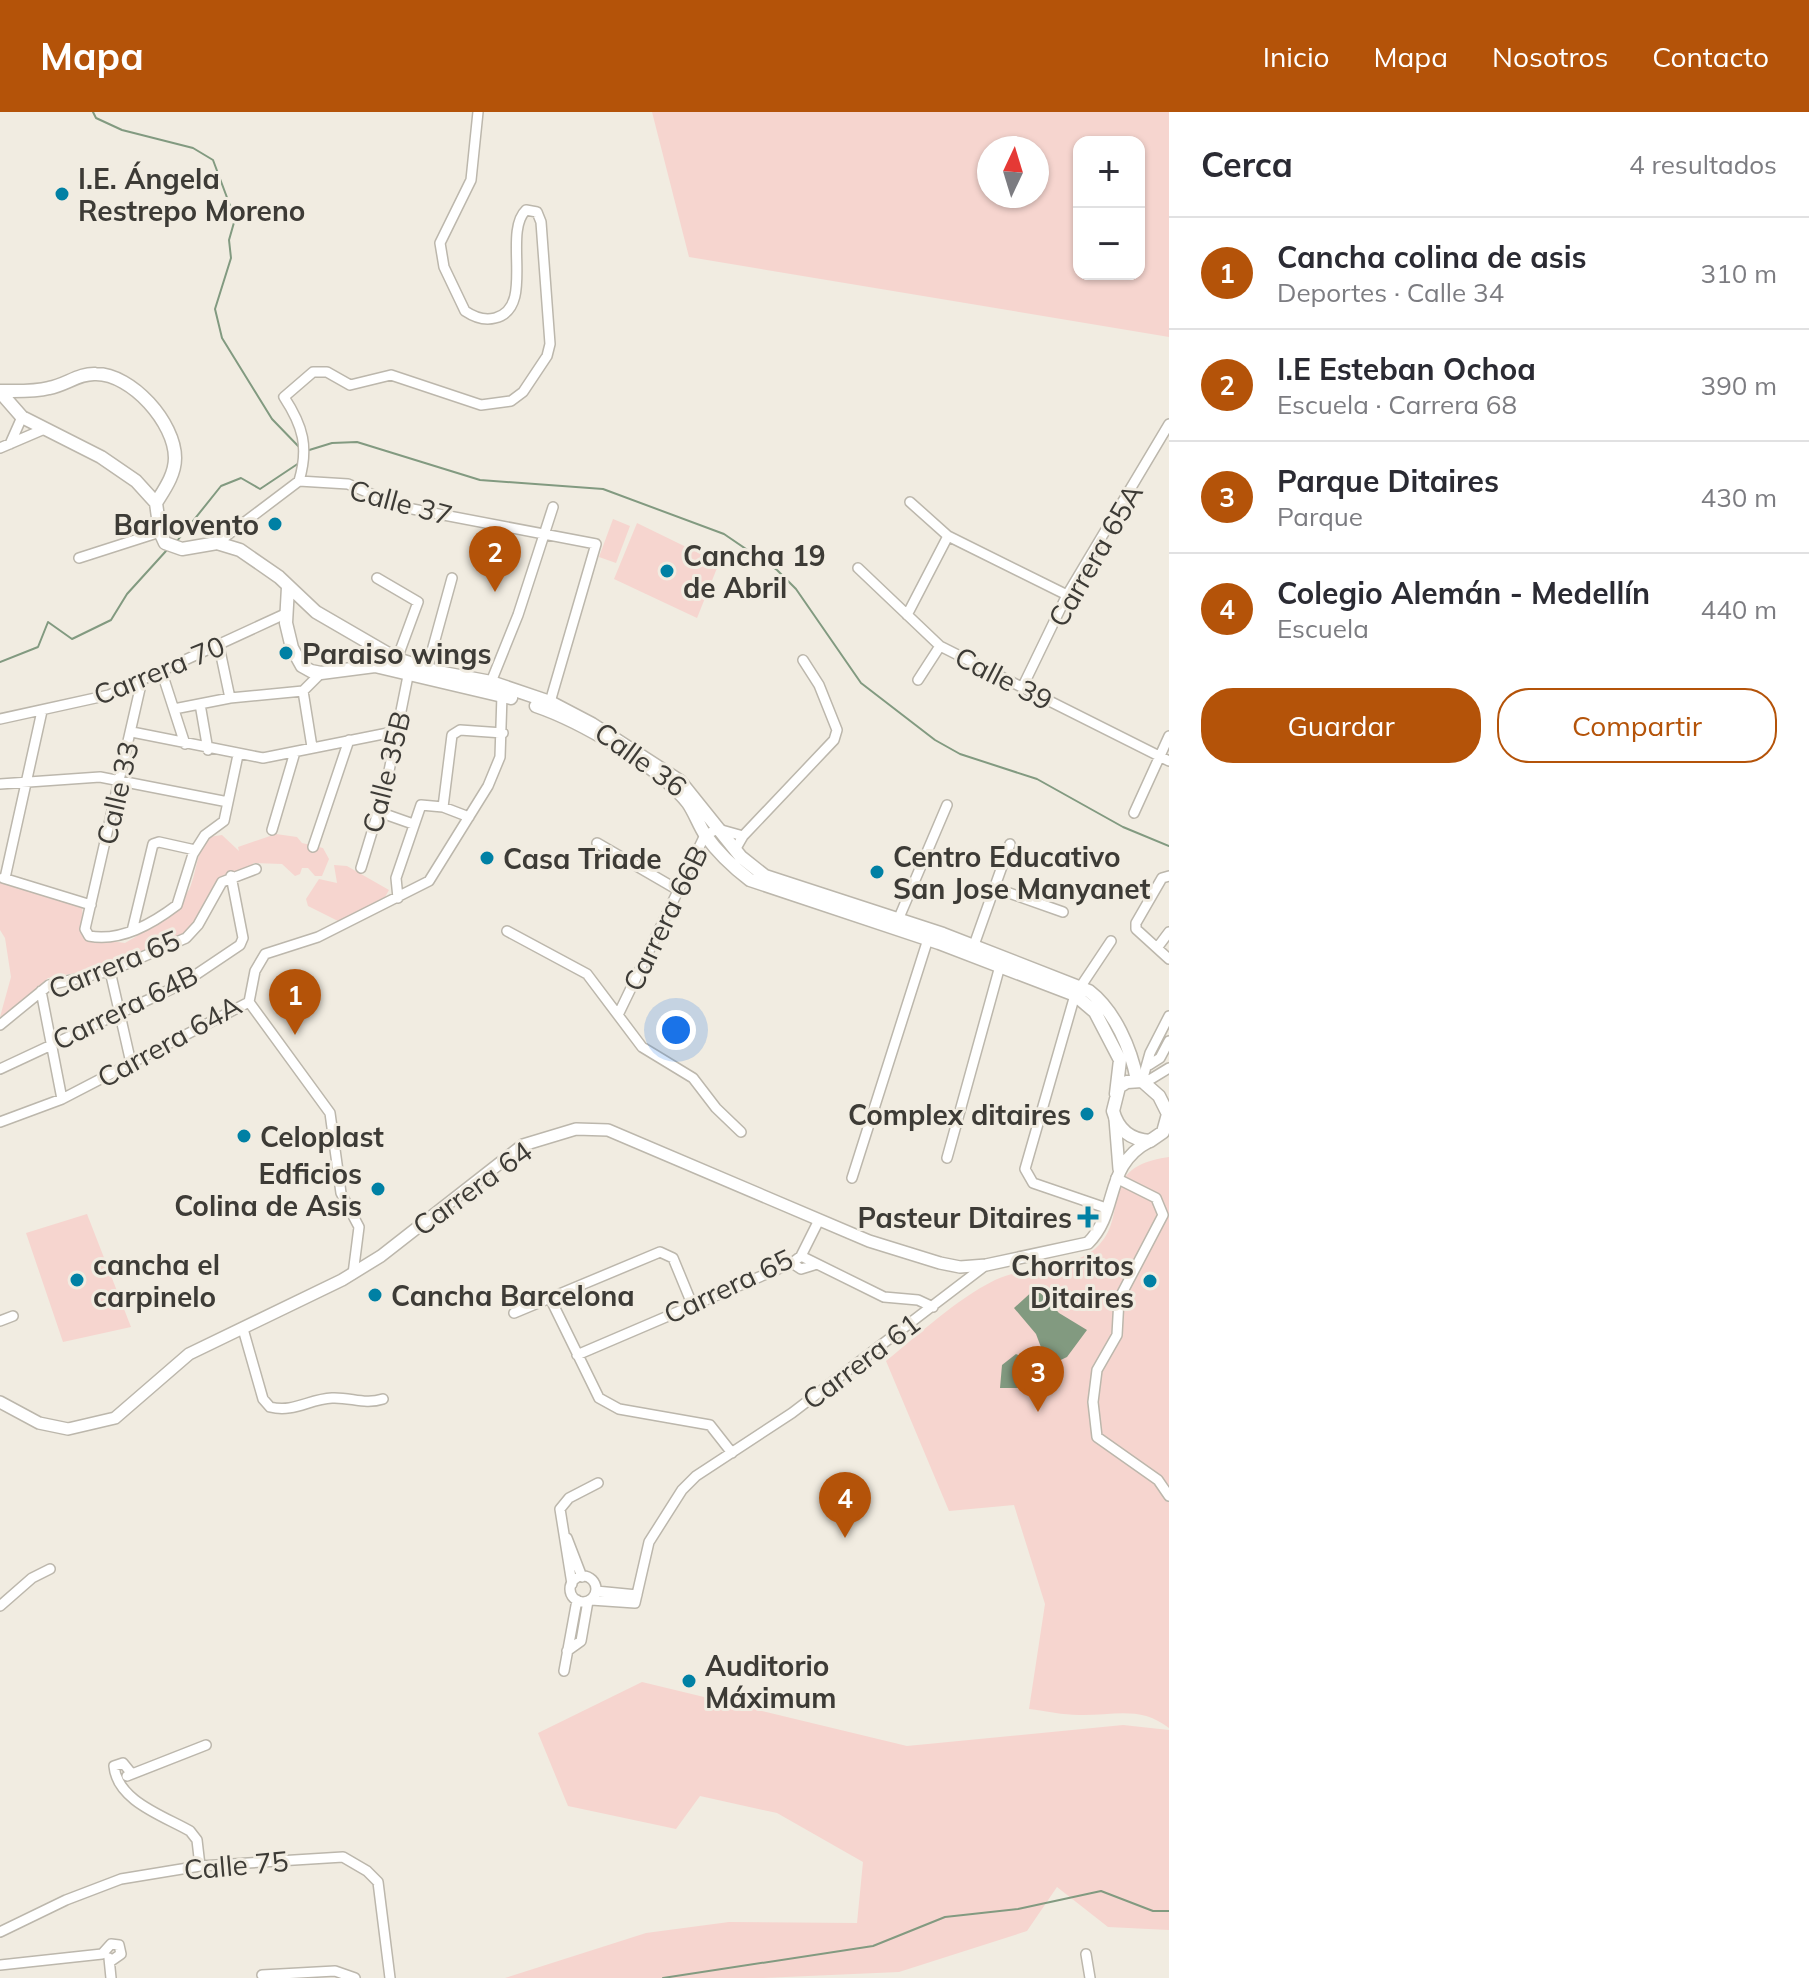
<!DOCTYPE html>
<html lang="es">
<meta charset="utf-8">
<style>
body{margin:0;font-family:Mulish,sans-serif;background:#f7f7f7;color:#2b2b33}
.controls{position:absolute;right:24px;top:24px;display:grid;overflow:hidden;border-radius:16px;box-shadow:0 2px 6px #0004}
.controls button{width:72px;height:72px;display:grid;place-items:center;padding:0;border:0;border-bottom:2px solid #e1e1e2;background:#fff;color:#2b2b33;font:40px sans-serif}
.compass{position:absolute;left:977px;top:24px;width:72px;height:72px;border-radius:50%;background:#fff;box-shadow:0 2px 6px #0004;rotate:4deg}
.you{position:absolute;left:676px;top:918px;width:28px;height:28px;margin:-20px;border:6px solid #fff;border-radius:50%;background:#1a73e8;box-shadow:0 0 0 12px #1a73e833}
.badge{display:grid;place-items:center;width:52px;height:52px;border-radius:50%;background:#b45309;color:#fff;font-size:26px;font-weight:700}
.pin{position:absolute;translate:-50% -66px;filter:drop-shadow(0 2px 4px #0008)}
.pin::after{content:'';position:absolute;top:42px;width:28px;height:24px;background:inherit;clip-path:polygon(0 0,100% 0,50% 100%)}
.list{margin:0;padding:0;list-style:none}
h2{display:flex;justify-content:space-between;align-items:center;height:104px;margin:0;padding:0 32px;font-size:34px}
h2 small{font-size:26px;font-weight:400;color:#7c7c81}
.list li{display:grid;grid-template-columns:52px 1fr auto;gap:24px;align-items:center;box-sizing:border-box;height:112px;padding:0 32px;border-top:2px solid #e1e1e2}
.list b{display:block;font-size:30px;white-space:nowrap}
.list p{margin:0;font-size:26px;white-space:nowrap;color:#7c7c81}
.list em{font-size:26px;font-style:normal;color:#7c7c81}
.actions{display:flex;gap:16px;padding:24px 32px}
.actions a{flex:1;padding:18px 0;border:2px solid #b45309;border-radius:32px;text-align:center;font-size:28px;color:#b45309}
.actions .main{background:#b45309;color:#fff}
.map{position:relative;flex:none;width:1169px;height:1866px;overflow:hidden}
header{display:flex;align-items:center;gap:48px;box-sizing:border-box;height:112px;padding:0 40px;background:#b45309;color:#fff}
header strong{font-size:38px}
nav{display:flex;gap:44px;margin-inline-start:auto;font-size:28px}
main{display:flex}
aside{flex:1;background:#fff}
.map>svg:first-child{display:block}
.green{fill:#f6d5cf;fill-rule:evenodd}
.water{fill:#829a80}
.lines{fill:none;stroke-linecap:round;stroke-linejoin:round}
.stream{stroke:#829a80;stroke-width:2}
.minor-casing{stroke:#bcb7ac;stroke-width:12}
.tertiary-casing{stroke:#bcb7ac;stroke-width:14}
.secondary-casing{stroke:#bcb7ac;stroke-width:15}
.minor{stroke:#fff;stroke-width:9}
.tertiary{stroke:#fff;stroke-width:11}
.secondary{stroke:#fff;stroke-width:12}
.poi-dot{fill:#0080a4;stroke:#f1ece1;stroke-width:3}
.labels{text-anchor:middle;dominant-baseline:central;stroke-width:6;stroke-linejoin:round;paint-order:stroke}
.poi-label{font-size:28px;font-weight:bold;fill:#3d3b36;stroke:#f1ece1;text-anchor:start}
.street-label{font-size:28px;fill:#3d3b36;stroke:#f1ece1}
</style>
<header>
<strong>Mapa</strong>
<nav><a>Inicio</a><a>Mapa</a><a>Nosotros</a><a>Contacto</a></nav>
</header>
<main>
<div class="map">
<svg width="1169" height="1866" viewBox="0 0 1169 1866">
<rect width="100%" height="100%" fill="#f1ece1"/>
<!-- green -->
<path class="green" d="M 652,0 L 1169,0 L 1169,225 L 689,145 ZM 1079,30 L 1139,30 L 1139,162 L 1079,162 ZM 989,36 L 1037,36 L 1037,84 L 989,84 Z
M 613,407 L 630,414 L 616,451 L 599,445 Z
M 637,411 L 719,451 L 697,506 L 614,467 Z
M 276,722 L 297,725 L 302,731 L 323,736 L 329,747 L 322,764 L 315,764 L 308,756 L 302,756 L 300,762 L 295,764 L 282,752 L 253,751 L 254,754 L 219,767 L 187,824 L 109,855 L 48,866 L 19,894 L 0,905 L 11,865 L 5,826 L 0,818 L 0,767 L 82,792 L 83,818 L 88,826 L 125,831 C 145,820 184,794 191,773 C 198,753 196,743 208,725 L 222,723 L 239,739 L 238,735 Z
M 334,753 L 347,754 L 389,778 L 385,785 L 340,810 L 308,794 L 306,787 L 319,767 L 337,771 Z
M 1169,1045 L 1169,1616 C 1140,1593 1112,1604 1079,1603 C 1063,1603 1046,1599 1029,1597 L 1045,1492 L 1014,1393 L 949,1399 L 886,1249 C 921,1221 955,1188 995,1168 C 1026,1153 1074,1159 1099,1133 C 1130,1100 1096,1055 1169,1045 Z
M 87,1102 L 131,1215 L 63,1230 L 26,1121 Z
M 642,1570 L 907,1634 L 1123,1613 L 1169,1618 L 1169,1818 L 1108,1815 L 1057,1775 L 1027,1819 L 899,1860 L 763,1866 L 505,1866 L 646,1821 L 729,1810 L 857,1811 L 863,1750 L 777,1701 L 700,1684 L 676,1717 L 568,1694 L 538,1621 Z"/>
<!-- water -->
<path class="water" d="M 1036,1176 L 1059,1201 L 1087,1218 L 1067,1245 L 1048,1254 L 1036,1222 L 1014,1196 Z
M 1016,1242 L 1032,1249 L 1033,1266 L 1023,1276 L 1000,1276 L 1002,1253 Z"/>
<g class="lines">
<!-- stream -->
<path class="stream" d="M 93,0 L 96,6 L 122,18 L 193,36 L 213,48 L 235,107 L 229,128 L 231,146 L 215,197 L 222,226 L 272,307 L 301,337
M 306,339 L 332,331 L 357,330 L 480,368 L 603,377 L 724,422 L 777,458 L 796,477 L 861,571 L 935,628 L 960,642 L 1037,667 L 1123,715 L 1169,734
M 177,429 L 221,374 L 241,366 L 260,377 L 299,351
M 0,550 L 38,535 L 48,510 L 72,527 L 111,508 L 127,482 L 166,439
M 663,1866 L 873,1834 L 945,1805 L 1018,1797 L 1101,1779 L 1153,1799 L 1169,1799"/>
<!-- minor casing -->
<g class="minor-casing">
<path id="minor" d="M 10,332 L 22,305
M 0,336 L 42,318
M 299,369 L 348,372 L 402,395 L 596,432 L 550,590
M 910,390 L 948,424 L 1067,483
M 217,431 L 299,369 C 309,335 303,314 284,285 L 313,260 L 327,260 L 350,273 L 391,263 L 481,293 L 511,289 L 523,280 L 547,244 L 550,232 L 541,110 L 537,100 L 526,98 C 502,121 536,196 495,206 C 484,209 474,205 465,199 L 444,155 L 440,131 L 471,68 L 478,0
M 79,446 L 160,420
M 858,456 L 940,534 L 1169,649
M 377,466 L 418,490 L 397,547
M 907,503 L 948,424
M 219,534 L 230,586
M 427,557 L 452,466
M 162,561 L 185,632
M 142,568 L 85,817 L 89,824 C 121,830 152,812 177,793 L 193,742 L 205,723 L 224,709 L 238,643
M 918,568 L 940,534
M 491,570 L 518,503 L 553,395
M 1022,576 L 1067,483 L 1169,312
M 200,592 L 208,638
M 174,597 L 230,586 L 303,579
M 0,607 L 109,583 L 287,501
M 132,620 L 263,646 L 398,619
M 312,635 L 303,579 L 321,561
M 0,672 L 100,665 L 228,690
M 443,695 L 452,623 L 460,618 L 503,621
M 379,700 L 413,712
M 1134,701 L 1169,624
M 272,718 L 295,640
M 597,731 L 678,778
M 313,735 L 349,628
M 735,738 L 743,724 L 834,628 L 837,618 L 819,573 L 803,548
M 361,756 L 386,674 L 408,564
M 1169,764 L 1162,766 L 1136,811 L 1136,817 L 1169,847
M 3,766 L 91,793
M 5,766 L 42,599
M 995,776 L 1063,800
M 398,786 L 396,766 L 421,693 L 443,695 L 469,705
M 898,808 L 947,693
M 132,819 L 153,732 L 159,730 L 195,738
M 507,819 L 587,862 L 642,935 L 693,966 L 716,996 L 741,1020
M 974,833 L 1010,732
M 1157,836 L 1169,820
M 110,859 L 131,951
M 1081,874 L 1111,829
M 41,879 L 62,987
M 1075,883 L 1025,1057 L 1033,1071 L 1106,1096
M 249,890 L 330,1001 L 341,1081 L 359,1115 L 353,1162
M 618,903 L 705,723 L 718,717 L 743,724
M 0,913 L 49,873 L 110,859 L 186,826 L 198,813 L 222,770 L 256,757
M 1149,953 L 1160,946 L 1169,929
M 0,957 L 182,872 L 240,833 L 243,826 L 231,764
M 1142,969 L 1150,941 L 1169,904
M 1146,970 L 1169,956
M 0,1010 L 62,987 L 249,890 L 255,859 L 265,842 L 318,825 L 429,769 L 488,674 L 500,645 L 502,583
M 947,1046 L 1000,854
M 852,1066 L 928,827
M 1116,1066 L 1156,1086 L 1163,1103 L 1119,1187 L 1117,1223 L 1097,1258 L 1093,1290 L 1097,1325 L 1158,1368 L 1169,1384
M 801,1144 L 884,1185 L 918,1188 L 933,1195
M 792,1151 L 801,1157 L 814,1153
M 550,1186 L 599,1286 L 619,1297 L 710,1313 L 732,1341
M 514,1201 L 660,1140 L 673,1146 L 692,1192
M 0,1209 L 13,1204
M 243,1217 L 263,1287 L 270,1295 C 294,1301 309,1287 332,1286 C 351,1285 364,1293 383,1287
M 577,1243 L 792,1151 L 801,1144 L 819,1108
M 567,1426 L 582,1465
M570 1477a13 13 0 1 1 26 0a13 13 0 1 1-26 0Z
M 572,1472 L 560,1397 L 569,1386 L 598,1371
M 596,1479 L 637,1483
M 591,1488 L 635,1491 L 649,1430 L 682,1378 L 696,1364 L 792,1301 L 986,1153
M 0,1494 L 32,1466 L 50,1457
M 567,1539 L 581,1529 L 588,1489
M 564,1559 L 577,1488
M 132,1662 L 123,1651 L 114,1654 C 117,1689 164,1704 190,1719 L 197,1728 L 200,1754
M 127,1664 L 206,1633
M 0,1820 L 66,1788 L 121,1767 L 200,1754 L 343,1745 L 367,1759 L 378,1770 L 390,1866
M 102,1842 L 111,1832 L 119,1833 L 121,1842 L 111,1849
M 1086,1842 L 1090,1866
M 109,1846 L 111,1866
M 0,1853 L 102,1842
M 262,1863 L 335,1859 L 355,1866"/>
</g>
<!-- tertiary casing -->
<g class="tertiary-casing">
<path id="tertiary" d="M 1115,1007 L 1119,1057
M 0,1290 L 39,1311 L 68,1317 L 115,1306 L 189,1242 L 342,1168 L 381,1144 L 523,1033 L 576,1017 L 608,1018 L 869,1129 L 940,1151 L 960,1155 L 986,1153 L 1088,1131 C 1120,1099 1103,1053 1150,1029"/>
</g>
<!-- secondary casing -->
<g class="secondary-casing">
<path id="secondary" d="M 0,279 C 16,279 34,280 49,276 C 66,273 79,261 96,262 C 132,262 175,311 175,346 C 175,363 164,378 156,391
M 0,280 L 22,305 L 101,345 L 136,369 L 156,391 L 160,420 L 165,431 L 182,437 L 217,431 L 240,438 L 279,465 L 316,500 L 397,547 L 438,560 L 491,570 L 550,590 L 592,612 L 680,669 L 741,745 L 765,764 L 943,822 L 1089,879 C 1115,899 1131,937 1137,968
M 288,475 L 286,511 L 292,536 L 302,554 L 311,559 L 321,561 L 375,554 L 511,586
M 536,594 C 580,609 660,655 688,691 C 695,701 699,714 706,724 C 718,741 733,755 750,768 L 939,831 L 1075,883 L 1095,900 L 1120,948 L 1116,982
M 1142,969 L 1159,984 L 1168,1002 L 1163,1020 L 1150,1029 C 1131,1028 1118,1018 1113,999 L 1119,975 L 1127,970 Z"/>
</g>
<!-- minor -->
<use href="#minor" class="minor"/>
<!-- tertiary -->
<use href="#tertiary" class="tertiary"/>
<!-- secondary -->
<use href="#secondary" class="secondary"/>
</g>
<!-- markers -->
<g class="poi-dot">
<circle cx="62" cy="82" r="8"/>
<circle cx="275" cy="412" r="8"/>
<circle cx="667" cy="459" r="8"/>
<circle cx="286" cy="541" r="8"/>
<circle cx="487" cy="746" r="8"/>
<circle cx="877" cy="760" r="8"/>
<circle cx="1087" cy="1002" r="8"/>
<circle cx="244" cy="1024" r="8"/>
<circle cx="378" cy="1077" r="8"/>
<path d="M1084 1093h8v8h8v8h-8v8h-8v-8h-8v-8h8z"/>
<circle cx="77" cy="1168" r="8"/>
<circle cx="1150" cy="1169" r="8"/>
<circle cx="375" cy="1183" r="8"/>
<circle cx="689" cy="1569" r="8"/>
</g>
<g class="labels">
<!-- poi labels -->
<g class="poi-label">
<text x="78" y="66">I.E. Ángela<tspan x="78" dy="32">Restrepo Moreno</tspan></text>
<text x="259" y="412" text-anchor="end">Barlovento</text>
<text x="683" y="443">Cancha 19<tspan x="683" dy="32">de Abril</tspan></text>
<text x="302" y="541">Paraiso wings</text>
<text x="893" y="744">Centro Educativo<tspan x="893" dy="32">San Jose Manyanet</tspan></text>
<text x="503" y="746">Casa Triade</text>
<text x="1071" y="1002" text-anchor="end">Complex ditaires</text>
<text x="260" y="1024">Celoplast</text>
<text x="362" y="1061" text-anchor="end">Edficios<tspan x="362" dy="32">Colina de Asis</tspan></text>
<text x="1072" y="1105" text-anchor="end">Pasteur Ditaires</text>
<text x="93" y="1152">cancha el<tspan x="93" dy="32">carpinelo</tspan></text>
<text x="1134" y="1153" text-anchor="end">Chorritos<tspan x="1134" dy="32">Ditaires</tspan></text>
<text x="391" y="1183">Cancha Barcelona</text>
<text x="705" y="1553">Auditorio<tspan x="705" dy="32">Máximum</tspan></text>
</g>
<!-- street labels -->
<g class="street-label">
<text transform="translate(401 390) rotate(15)">Calle 37</text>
<text transform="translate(1095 443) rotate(-60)">Carrera 65A</text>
<text transform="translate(159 558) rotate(-22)">Carrera 70</text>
<text transform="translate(1004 566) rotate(27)">Calle 39</text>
<text transform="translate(641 647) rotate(36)">Calle 36</text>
<text transform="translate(386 660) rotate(-76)">Calle 35B</text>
<text transform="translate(117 681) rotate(-77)">Calle 33</text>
<text transform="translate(665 806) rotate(-64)">Carrera 66B</text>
<text transform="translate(114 852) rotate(-22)">Carrera 65</text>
<text transform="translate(125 895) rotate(-26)">Carrera 64B</text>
<text transform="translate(169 929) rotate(-29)">Carrera 64A</text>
<text transform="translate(472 1076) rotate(-36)">Carrera 64</text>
<text transform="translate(728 1174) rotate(-25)">Carrera 65</text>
<text transform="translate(861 1249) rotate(-37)">Carrera 61</text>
<text transform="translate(236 1753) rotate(-5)">Calle 75</text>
</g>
</g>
</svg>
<div class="controls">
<button>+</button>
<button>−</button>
</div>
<svg class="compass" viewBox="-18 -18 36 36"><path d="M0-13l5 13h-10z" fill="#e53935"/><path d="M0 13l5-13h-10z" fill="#7c7c81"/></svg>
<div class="you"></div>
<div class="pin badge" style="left:295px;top:923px">1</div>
<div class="pin badge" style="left:495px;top:480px">2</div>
<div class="pin badge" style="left:1038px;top:1300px">3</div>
<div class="pin badge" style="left:845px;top:1426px">4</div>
</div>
<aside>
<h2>Cerca<small>4 resultados</small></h2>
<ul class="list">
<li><span class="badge">1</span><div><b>Cancha colina de asis</b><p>Deportes · Calle 34</p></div><em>310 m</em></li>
<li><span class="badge">2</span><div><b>I.E Esteban Ochoa</b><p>Escuela · Carrera 68</p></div><em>390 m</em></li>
<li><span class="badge">3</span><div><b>Parque Ditaires</b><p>Parque</p></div><em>430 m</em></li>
<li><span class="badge">4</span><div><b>Colegio Alemán - Medellín</b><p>Escuela</p></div><em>440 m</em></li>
</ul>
<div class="actions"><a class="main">Guardar</a><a>Compartir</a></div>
</aside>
</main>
